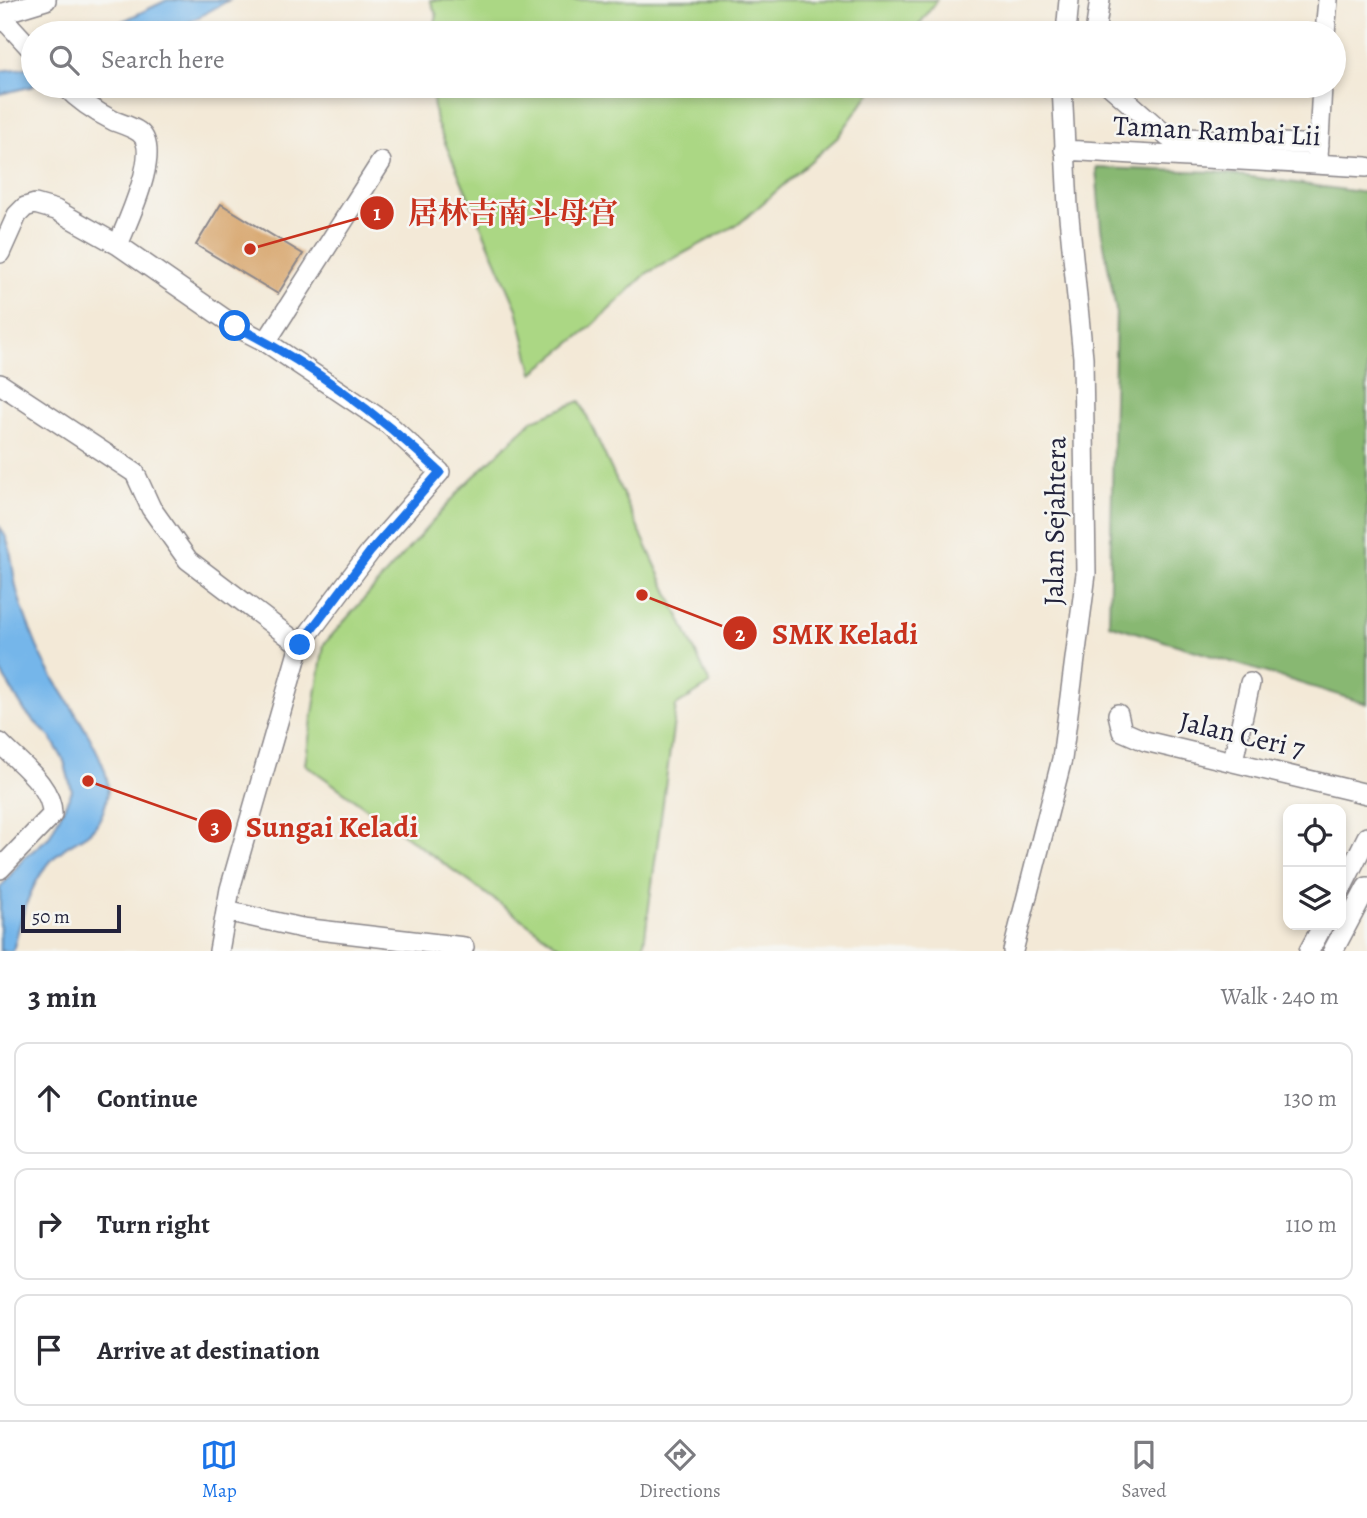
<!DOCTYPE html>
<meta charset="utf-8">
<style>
body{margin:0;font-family:Alegreya,"Noto Serif SC",serif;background:#f7f7f7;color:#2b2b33}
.controls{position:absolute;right:21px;bottom:21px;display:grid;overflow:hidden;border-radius:14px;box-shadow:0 4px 10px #0003}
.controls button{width:63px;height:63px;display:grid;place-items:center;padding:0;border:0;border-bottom:2px solid #e1e1e2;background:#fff;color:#2b2b33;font:35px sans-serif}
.scale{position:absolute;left:21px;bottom:18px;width:100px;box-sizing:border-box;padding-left:7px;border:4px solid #22223b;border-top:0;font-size:19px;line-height:24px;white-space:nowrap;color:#22223b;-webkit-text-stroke:5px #f6f6f2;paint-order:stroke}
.stop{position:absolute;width:21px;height:21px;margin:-16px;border:5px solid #1a73e8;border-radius:50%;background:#fff}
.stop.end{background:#1a73e8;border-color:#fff;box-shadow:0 2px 7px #0008}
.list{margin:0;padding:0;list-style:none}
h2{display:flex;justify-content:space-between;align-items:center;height:91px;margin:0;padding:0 28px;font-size:30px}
h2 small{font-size:23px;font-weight:400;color:#7c7c81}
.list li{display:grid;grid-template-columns:46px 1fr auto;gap:21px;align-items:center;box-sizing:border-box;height:112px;margin:0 14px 14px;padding:0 14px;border:2px solid #e1e1e2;border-radius:14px}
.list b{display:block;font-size:26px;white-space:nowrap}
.list em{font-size:23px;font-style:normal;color:#7c7c81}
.icon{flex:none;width:38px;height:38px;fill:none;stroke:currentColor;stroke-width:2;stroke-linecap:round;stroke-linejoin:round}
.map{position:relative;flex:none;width:1367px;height:951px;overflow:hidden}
.search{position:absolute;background:#fff;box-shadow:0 4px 10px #0003;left:21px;right:21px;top:21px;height:77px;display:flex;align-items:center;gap:18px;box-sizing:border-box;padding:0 24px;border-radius:38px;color:#7c7c81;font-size:26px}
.sheet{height:469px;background:#fff}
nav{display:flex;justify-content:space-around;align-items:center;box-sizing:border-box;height:98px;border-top:2px solid #e1e1e2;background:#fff;font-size:19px;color:#7c7c81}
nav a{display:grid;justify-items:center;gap:4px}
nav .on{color:#1a73e8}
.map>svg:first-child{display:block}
.green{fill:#abd784;stroke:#667c60;stroke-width:2}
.forest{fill:#88b872;stroke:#556d56;stroke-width:2}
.water{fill:#75b6ea;stroke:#4c6c92;stroke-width:2}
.building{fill:#d9aa75}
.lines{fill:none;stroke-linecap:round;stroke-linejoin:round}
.minor-casing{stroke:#8a8689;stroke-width:22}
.minor{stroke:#fff;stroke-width:19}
.route{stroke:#1a73e8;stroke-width:9}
.labels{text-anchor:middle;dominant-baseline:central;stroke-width:5;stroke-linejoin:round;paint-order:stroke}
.street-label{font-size:28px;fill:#22223b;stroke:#f6f6f2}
.leader{fill:none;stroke:#c8321e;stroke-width:2.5}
.callout-dot{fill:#c8321e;stroke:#f6f6f2;stroke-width:2.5}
.mark-label{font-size:21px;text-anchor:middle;font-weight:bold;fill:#fff}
.callout-label{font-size:30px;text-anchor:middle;font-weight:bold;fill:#c8321e;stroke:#f6f6f2;stroke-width:5;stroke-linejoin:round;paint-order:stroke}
</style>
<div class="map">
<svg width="1367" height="951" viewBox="0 0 1367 951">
<rect width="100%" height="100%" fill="#f6f6f2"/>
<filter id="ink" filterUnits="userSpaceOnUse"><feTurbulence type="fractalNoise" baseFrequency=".0143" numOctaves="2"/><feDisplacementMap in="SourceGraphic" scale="14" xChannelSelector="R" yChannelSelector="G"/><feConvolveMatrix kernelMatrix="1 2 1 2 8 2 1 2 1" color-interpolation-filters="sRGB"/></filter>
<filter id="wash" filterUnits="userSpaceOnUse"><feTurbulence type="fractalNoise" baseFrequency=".00686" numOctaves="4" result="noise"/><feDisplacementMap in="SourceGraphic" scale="28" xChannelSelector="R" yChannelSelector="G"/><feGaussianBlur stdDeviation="1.57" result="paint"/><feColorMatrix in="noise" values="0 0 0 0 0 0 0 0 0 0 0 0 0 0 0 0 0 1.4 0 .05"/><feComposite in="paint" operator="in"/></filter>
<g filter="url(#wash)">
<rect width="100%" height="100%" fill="#f3e9d7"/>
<!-- green -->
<path class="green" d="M 430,0 L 937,0 L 913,33 L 432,33 L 437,16 Z
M 431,86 L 875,86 L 837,138 L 740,223 L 647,273 L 592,326 L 533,373 L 517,309 L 436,122 Z
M 580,401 L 710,684 L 676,706 L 643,951 L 566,951 L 305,764 L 324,644 L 464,486 L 533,420 Z"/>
<!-- forest -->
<path class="forest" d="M 1096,168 L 1216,172 L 1367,193 L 1367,704 L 1109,624 L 1116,310 L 1101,228 Z"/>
<!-- water -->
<path class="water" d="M 167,0 L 229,0 L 170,33 L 98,33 Z
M 33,67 L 34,86 L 0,94 L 0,71 Z
M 0,527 C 14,545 11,573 18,594 C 22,609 28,624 34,639 C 51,684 89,724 105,771 C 111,787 107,807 98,822 C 91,835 76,840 65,848 C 32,873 22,913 13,951 L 0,951 L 0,888 L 23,859 L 49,837 L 72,791 L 64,761 L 51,738 L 26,713 L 0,671 Z"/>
<g id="blocks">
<!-- building -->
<path class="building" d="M 221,204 L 303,254 L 278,294 L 196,245 Z"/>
</g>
</g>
<g filter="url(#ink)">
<use href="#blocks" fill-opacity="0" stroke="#8a8689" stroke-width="2"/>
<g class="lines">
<!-- minor casing -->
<g class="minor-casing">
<path id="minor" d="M 0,14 L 46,0
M 0,15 L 33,51
M 1066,33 L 1069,0
M 1095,33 L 1100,0
M 1325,33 L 1328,0
M 65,86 C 79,101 96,112 114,121 C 122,124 132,127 139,132 C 163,150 127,222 118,245
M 1110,86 L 1168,137 L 1319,145
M 1064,150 L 1367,167
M 1318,158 L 1322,86
M 0,253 L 17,215 L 25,207 L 35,204 L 56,210 L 118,245 L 235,326 L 266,342 L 388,424 L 440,472 L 370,552 L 300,645 L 230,889 L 219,951
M 266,342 L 381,162
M 0,384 L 135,473 L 151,508 L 188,560 L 300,645
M 1118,714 L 1122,731 L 1145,741 L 1367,794
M 0,743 C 19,763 53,786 52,815 L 0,869
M 1233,761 L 1250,683
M 1341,889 L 1367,837
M 226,911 L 302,928 L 464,947
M 1013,951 L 1062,759 L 1086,574 L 1083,357 L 1068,207 L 1062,86
M 1309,951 L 1323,925
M 1333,951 L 1367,887"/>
</g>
<!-- minor -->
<use href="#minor" class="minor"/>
</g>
</g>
<g class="lines" filter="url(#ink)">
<!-- route -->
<path class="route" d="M 235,326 C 310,363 379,415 440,472 L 370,552 L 300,645"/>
</g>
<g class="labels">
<!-- street labels -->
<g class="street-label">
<text transform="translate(1217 131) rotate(3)">Taman Rambai Lii</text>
<text transform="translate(1055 521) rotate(-89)">Jalan Sejahtera</text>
<text transform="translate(1242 735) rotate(13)">Jalan Ceri 7</text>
</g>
</g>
<!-- callouts -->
<path class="leader" d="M250 249L377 213M642 595L740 633M88 781L215 826"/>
<g class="callout-dot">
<circle cx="250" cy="249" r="7"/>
<circle cx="642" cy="595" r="7"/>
<circle cx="88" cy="781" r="7"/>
<circle cx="377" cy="213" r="18"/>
<circle cx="740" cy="633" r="18"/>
<circle cx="215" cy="826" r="18"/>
</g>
<g class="mark-label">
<text x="377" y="220">1</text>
<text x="740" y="641">2</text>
<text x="215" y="834">3</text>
</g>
<g class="callout-label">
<text x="513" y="223">居林吉南斗母宫</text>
<text x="845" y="644">SMK Keladi</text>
<text x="332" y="837">Sungai Keladi</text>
</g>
</svg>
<div class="controls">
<button><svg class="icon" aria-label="locate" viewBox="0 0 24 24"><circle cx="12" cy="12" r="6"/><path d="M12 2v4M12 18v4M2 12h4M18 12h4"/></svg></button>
<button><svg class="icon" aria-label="layers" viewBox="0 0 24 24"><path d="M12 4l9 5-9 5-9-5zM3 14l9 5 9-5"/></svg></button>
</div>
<div class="scale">50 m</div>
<div class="stop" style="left:235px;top:326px"></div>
<div class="stop end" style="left:300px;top:645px"></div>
<div class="search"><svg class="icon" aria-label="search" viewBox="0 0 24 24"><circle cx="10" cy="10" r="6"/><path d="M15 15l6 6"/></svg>Search here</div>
</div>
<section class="sheet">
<h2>3 min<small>Walk · 240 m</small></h2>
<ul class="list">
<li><svg class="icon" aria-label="ahead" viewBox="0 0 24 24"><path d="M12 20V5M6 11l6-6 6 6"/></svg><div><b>Continue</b></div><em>130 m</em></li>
<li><svg class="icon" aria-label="right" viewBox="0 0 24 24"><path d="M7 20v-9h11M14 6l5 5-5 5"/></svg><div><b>Turn right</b></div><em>110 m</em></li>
<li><svg class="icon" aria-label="arrive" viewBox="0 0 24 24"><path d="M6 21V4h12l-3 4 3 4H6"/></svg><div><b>Arrive at destination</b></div></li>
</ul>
</section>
<nav>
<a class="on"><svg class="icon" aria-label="map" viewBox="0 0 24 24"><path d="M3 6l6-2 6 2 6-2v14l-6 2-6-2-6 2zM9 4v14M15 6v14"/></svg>Map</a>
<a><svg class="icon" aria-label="directions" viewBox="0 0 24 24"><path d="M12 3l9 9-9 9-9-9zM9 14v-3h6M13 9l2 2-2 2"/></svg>Directions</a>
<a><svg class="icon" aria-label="saved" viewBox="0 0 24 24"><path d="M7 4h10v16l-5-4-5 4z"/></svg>Saved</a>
</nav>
